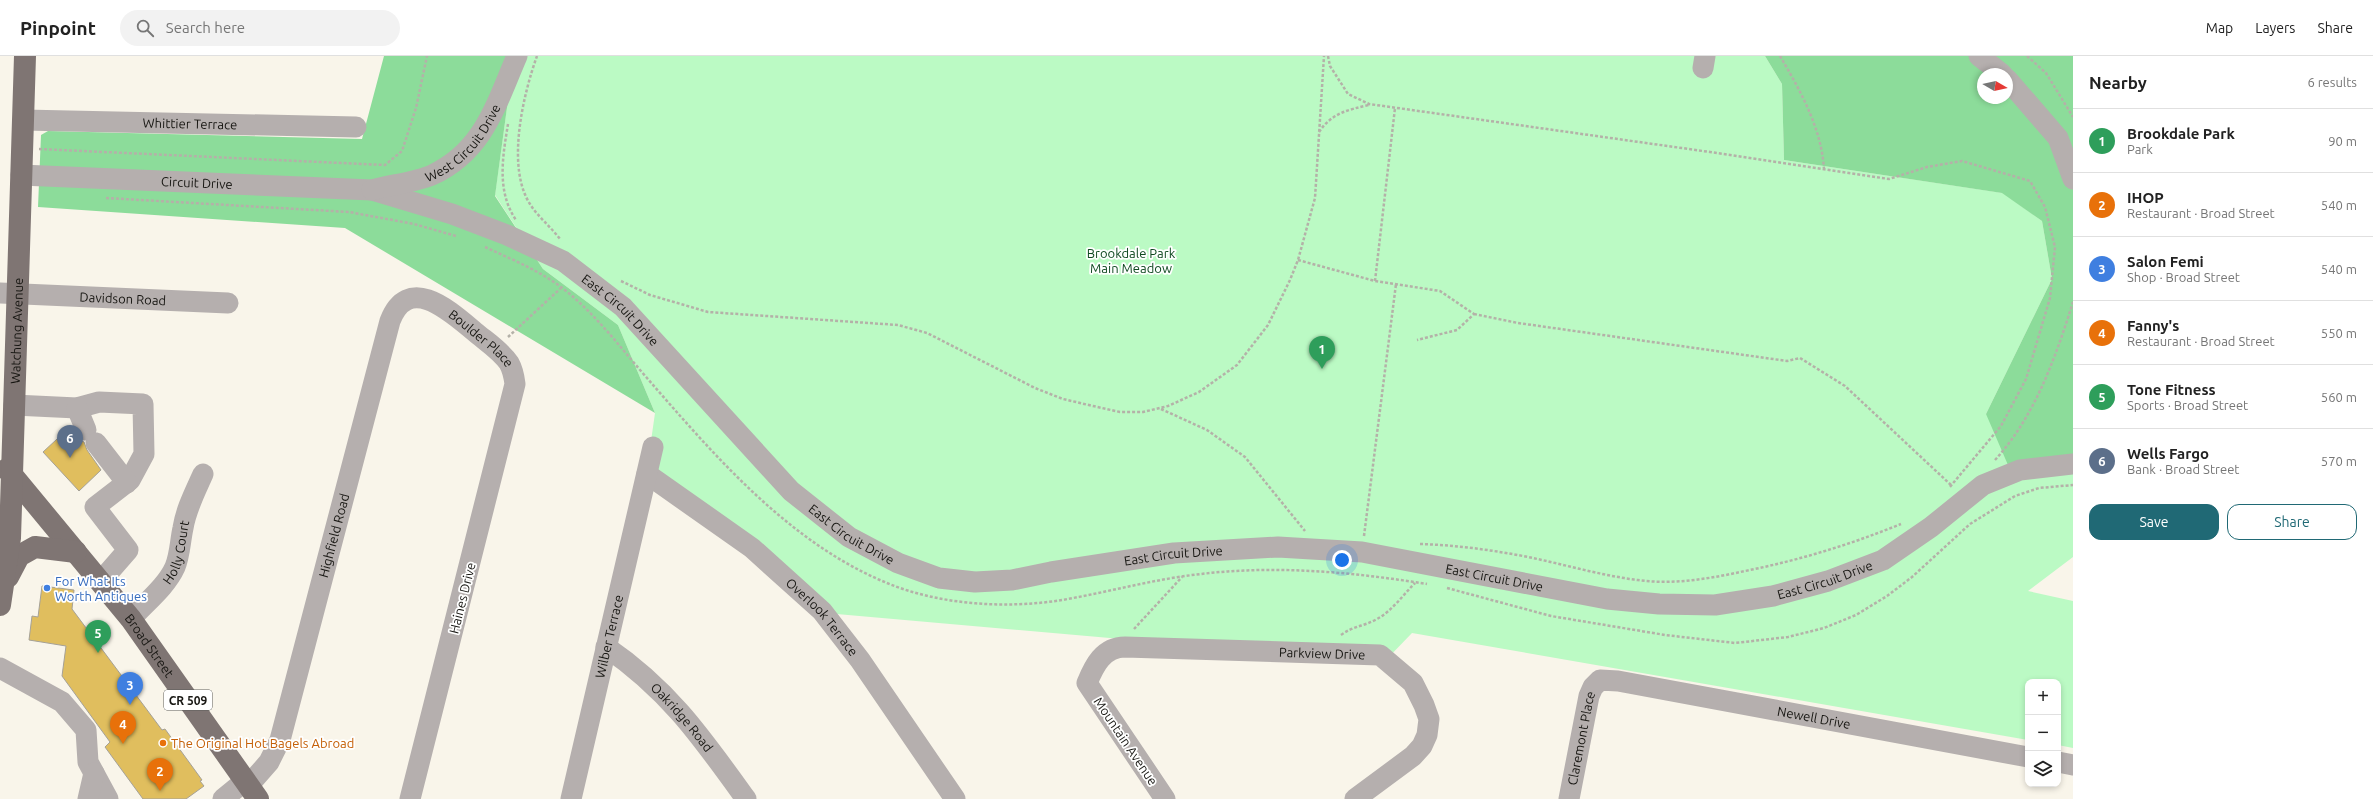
<!DOCTYPE html>
<meta charset="utf-8">
<style>
body{margin:0;font-family:Ubuntu,sans-serif;background:#f2f2f2;color:#222}
.controls{position:absolute;right:12px;bottom:12px;display:grid;overflow:hidden;border-radius:8px;box-shadow:0 2px 6px #0003}
.controls button{width:36px;height:36px;display:grid;place-items:center;padding:0;border:0;border-bottom:1px solid #e0e0e0;background:#fff;color:#222;font:20px sans-serif}
.compass{position:absolute;left:1977px;top:12px;width:36px;height:36px;border-radius:50%;background:#fff;box-shadow:0 2px 6px #0003;rotate:99deg}
.you{position:absolute;left:1342px;top:504px;width:14px;height:14px;margin:-10px;border:3px solid #fff;border-radius:50%;background:#1a73e8;box-shadow:0 0 0 6px #1a73e833}
.badge{display:grid;place-items:center;width:26px;height:26px;border-radius:50%;background:#206975;color:#fff;font-size:13px;font-weight:700}
.pin{position:absolute;translate:-50% -33px;filter:drop-shadow(0 1px 2px #0008)}
.pin::after{content:'';position:absolute;top:21px;width:14px;height:12px;background:inherit;clip-path:polygon(0 0,100% 0,50% 100%)}
.list{margin:0;padding:0;list-style:none}
h2{display:flex;justify-content:space-between;align-items:center;height:52px;margin:0;padding:0 16px;font-size:17px}
h2 small{font-size:13px;font-weight:400;color:#767676}
.list li{display:grid;grid-template-columns:26px 1fr auto;gap:12px;align-items:center;box-sizing:border-box;height:64px;padding:0 16px;border-top:1px solid #e0e0e0}
.list b{display:block;font-size:15px;white-space:nowrap}
.list p{margin:0;font-size:13px;white-space:nowrap;color:#767676}
.list em{font-size:13px;font-style:normal;color:#767676}
.actions{display:flex;gap:8px;padding:12px 16px}
.actions a{flex:1;padding:9px 0;border:1px solid #206975;border-radius:12px;text-align:center;font-size:14px;color:#206975}
.actions .main{background:#206975;color:#fff}
.icon{flex:none;width:22px;height:22px;fill:none;stroke:currentColor;stroke-width:2;stroke-linecap:round;stroke-linejoin:round}
.map{position:relative;flex:none;width:2073px;height:743px;overflow:hidden}
header{display:flex;align-items:center;gap:24px;box-sizing:border-box;height:56px;padding:0 20px;background:#fff;border-bottom:1px solid #e0e0e0}
header strong{font-size:19px}
nav{display:flex;gap:22px;margin-inline-start:auto;font-size:14px}
.search{width:280px;height:36px;background:#f2f2f2;display:flex;align-items:center;gap:10px;box-sizing:border-box;padding:0 14px;border-radius:22px;color:#767676;font-size:15px}
main{display:flex}
aside{flex:1;background:#fff}
.map>svg:first-child{display:block}
.green{fill:#bbfac4}
.forest{fill:#8cdc9a;fill-rule:evenodd}
.building{fill:#e0be5e;stroke:#a5a197}
.lines{fill:none;stroke-linecap:round;stroke-linejoin:round}
.path{stroke:#b4b1a8;stroke-width:2.5;stroke-dasharray:3 2;stroke-linecap:butt}
.minor{stroke:#b5afae;stroke-width:21}
.major{stroke:#7f7573;stroke-width:22}
.shop-dot{fill:#3f7fe0;stroke:#fff;stroke-width:1.5}
.food-dot{fill:#e8710a;stroke:#fff;stroke-width:1.5}
.labels{text-anchor:middle;dominant-baseline:central;stroke-width:3.5;stroke-linejoin:round;paint-order:stroke}
.shield{fill:#fff;stroke:#5d5d5a;stroke-width:1}
.shield-label{font-size:12px;font-weight:bold;fill:#181713}
.street-label{font-size:13px;fill:#181713;stroke:#fff}
.park-label{font-size:13px;fill:#0f4920;stroke:#fff}
.shop-label{font-size:13px;fill:#366cbe;stroke:#fff;text-anchor:start}
.food-label{font-size:13px;fill:#c56008;stroke:#fff;text-anchor:start}
</style>
<header>
<strong>Pinpoint</strong>
<div class="search"><svg class="icon" aria-label="search" viewBox="0 0 24 24"><circle cx="10" cy="10" r="6"/><path d="M15 15l6 6"/></svg>Search here</div>
<nav><a>Map</a><a>Layers</a><a>Share</a></nav>
</header>
<main>
<div class="map">
<svg width="2073" height="743" viewBox="0 0 2073 743">
<rect width="100%" height="100%" fill="#f9f5ea"/>
<!-- green -->
<path class="green" d="M 514,0 L 1765,0 L 1782,28 L 1784,104 L 2003,137 L 2042,165 L 2052,223 L 1986,358 L 2073,409 L 2073,501 L 2028,535 L 2073,545 L 2073,692 L 2058,689 L 2058,626 L 2028,626 L 2028,684 L 1412,577 L 1384,606 L 814,556 L 648,406 L 655,357 L 618,269 L 543,213 L 495,139 Z"/>
<!-- forest -->
<path class="forest" d="M 384,0 L 514,0 L 495,140 L 543,213 L 618,269 L 655,357 L 345,172 L 38,151 L 41,79 L 48,75 L 362,83 Z
M 1765,0 L 2073,0 L 2073,409 L 2011,416 L 1986,358 L 2052,223 L 2042,165 L 2002,137 L 1784,104 L 1782,28 ZM 1983,18 L 2007,18 L 2007,42 L 1983,42 Z"/>
<!-- building -->
<path class="building" d="M 70,371 L 78,383 L 84,386 L 87,394 L 101,414 L 79,435 L 43,396 Z
M 42,530 L 74,534 L 72,553 L 162,674 L 165,673 L 202,724 L 200,725 L 204,730 L 186,743 L 143,743 L 105,691 L 110,686 L 62,620 L 66,590 L 29,584 L 32,560 L 38,561 Z"/>
<g class="lines">
<!-- path -->
<path class="path" d="M 537,0 C 523,39 506,111 530,148 C 538,161 551,171 560,183
M 1328,0 L 1330,10 L 1348,38 L 1369,48 L 1710,96 L 1889,123 L 1927,111 L 1962,105 L 2030,125 L 2045,151 L 2055,191 L 2050,242 L 2026,323 L 2001,370 L 1949,432
M 1780,0 C 1800,34 1822,73 1824,114
M 2027,0 L 2046,17 L 2073,61
M 508,68 C 503,99 496,135 516,164
M 1319,76 C 1332,57 1347,54 1369,49
M 39,93 L 385,109 L 402,95 L 416,52 L 427,0
M 106,142 L 349,156 L 414,168 L 456,180
M 485,191 C 511,203 538,214 561,231 C 595,257 619,290 647,322 C 714,399 789,487 887,527 C 940,549 1006,553 1062,544 C 1109,536 1154,523 1201,518 C 1276,509 1352,516 1427,528
M 1298,204 L 1375,225 L 1440,235 L 1474,258 L 1457,274 L 1417,284
M 621,225 L 650,239 L 708,256 L 898,269 L 927,277 L 1035,332 L 1063,343 L 1093,350 L 1120,356 L 1143,356 L 1168,350 L 1199,336 L 1237,309 L 1268,269 L 1290,224 L 1298,204 L 1315,142 L 1324,0
M 1375,225 L 1395,52
M 1474,258 L 1518,267 L 1787,305 L 1800,302 L 1845,330 L 1951,429
M 508,281 L 562,231
M 1161,353 L 1207,374 L 1245,401 L 1305,475
M 1995,404 C 2035,360 2055,303 2073,246
M 1364,480 L 1396,228
M 1420,488 C 1456,489 1492,494 1528,501 C 1567,509 1606,521 1646,525 C 1679,528 1713,522 1745,515 C 1800,504 1849,489 1901,468
M 1447,532 L 1551,560 L 1665,579 L 1735,587 L 1788,581 L 1824,572 L 1856,559 L 1887,540 L 1912,521 L 1970,468 L 2015,440 L 2039,432 L 2073,429
M 1134,573 L 1182,521
M 1341,579 C 1353,570 1365,570 1377,563 C 1392,555 1403,539 1415,527"/>
<!-- minor -->
<g class="minor">
<path d="M 1979,0 L 2002,18"/>
<path d="M 1703,12 L 1705,0"/>
<path d="M 2007,23 L 2058,82 L 2073,123"/>
<path id="s1" d="M 23,64 L 356,71"/>
<path id="s2" d="M 21,119 L 372,134 L 452,158 L 507,179 L 563,205 L 623,251 L 791,435 L 849,481 L 898,507 L 939,522 L 975,526 L 1012,524 L 1051,516 L 1174,497 L 1278,491 L 1362,496 L 1607,543 L 1659,548 L 1715,549 L 1773,540 L 1828,525 L 1883,504 L 1931,471 L 1983,429 L 2020,414 L 2073,408"/>
<path id="s3" d="M 372,134 C 390,129 416,126 432,119 C 484,95 496,48 517,0"/>
<path id="s4" d="M 0,237 L 228,247"/>
<path d="M 14,349 L 77,352 L 99,346 L 143,348 L 144,398 L 130,424 L 95,451 L 128,494 L 101,525"/>
<path d="M 77,352 L 86,374"/>
<path d="M 96,387 L 127,427"/>
<path id="s5" d="M 647,418 L 752,492 L 822,555 L 860,604 L 955,743"/>
<path id="s6" d="M 131,563 C 145,547 166,531 175,511 C 180,499 180,486 183,472 C 186,453 195,436 203,418"/>
<path id="s7" d="M 606,591 C 669,634 702,682 746,743"/>
<path d="M 0,612 L 62,646 L 86,674 L 88,706 L 108,743"/>
<path d="M 2058,706 L 2073,709"/>
<path id="s8" d="M 248,730 L 269,706 L 280,684 L 390,265 C 409,216 452,257 475,276 C 487,286 501,295 509,307 C 513,314 514,320 515,328 L 410,743"/>
<path d="M 88,743 L 94,717"/>
<path d="M 223,743 L 245,725"/>
<path id="s9" d="M 571,743 L 653,391"/>
<path id="s10" d="M 1165,743 L 1087,627 C 1094,610 1103,591 1125,591 L 1380,599 L 1413,627 L 1424,649 L 1429,663 L 1427,679 L 1422,690 L 1413,700 L 1355,743"/>
<path id="s11" d="M 1569,743 L 1589,640 L 1593,631 L 1600,624 L 1618,625 L 2028,701"/>
</g>
<!-- major -->
<g class="major">
<path id="s12" d="M 7,413 L 131,563 L 258,743"/>
<path d="M 8,521 L 19,500 L 35,491 L 76,496"/>
<path id="s13" d="M 0,549 L 10,482 L 25,0"/>
</g>
</g>
<!-- markers -->
<circle class="shop-dot" cx="47" cy="532" r="4"/>
<circle class="food-dot" cx="163" cy="687" r="4"/>
<g class="labels">
<!-- shield labels -->
<rect class="shield" x="164" y="634" width="48" height="20" rx="3"/>
<g class="shield-label">
<text x="188" y="644">CR 509</text>
</g>
<!-- street labels -->
<g class="street-label">
<text stroke="none"><textPath href="#s1" startOffset="167">Whittier Terrace</textPath></text>
<text stroke="none"><textPath href="#s3" startOffset="107">West Circuit Drive</textPath></text>
<text stroke="none"><textPath href="#s2" startOffset="176">Circuit Drive</textPath></text>
<text stroke="none"><textPath href="#s4" startOffset="123">Davidson Road</textPath></text>
<text stroke="none"><textPath href="#s2" startOffset="631">East Circuit Drive</textPath></text>
<text stroke="none"><textPath href="#s13" startOffset="275">Watchung Avenue</textPath></text>
<text stroke="none"><textPath href="#s8" startOffset="605">Boulder Place</textPath></text>
<text stroke="none"><textPath href="#s2" startOffset="955">East Circuit Drive</textPath></text>
<text stroke="none"><textPath href="#s8" startOffset="268">Highfield Road</textPath></text>
<text stroke="none"><textPath href="#s6" startOffset="83">Holly Court</textPath></text>
<text stroke="none"><textPath href="#s2" startOffset="1290">East Circuit Drive</textPath></text>
<text stroke="none"><textPath href="#s2" startOffset="1614">East Circuit Drive</textPath></text>
<text stroke="none"><textPath href="#s2" startOffset="1950">East Circuit Drive</textPath></text>
<text transform="translate(462 542) rotate(-76)">Haines Drive</text>
<text stroke="none"><textPath href="#s5" startOffset="227">Overlook Terrace</textPath></text>
<text stroke="none"><textPath href="#s9" startOffset="167">Wilber Terrace</textPath></text>
<text stroke="none"><textPath href="#s12" startOffset="227">Broad Street</textPath></text>
<text stroke="none"><textPath href="#s10" startOffset="393">Parkview Drive</textPath></text>
<text stroke="none"><textPath href="#s7" startOffset="104">Oakridge Road</textPath></text>
<text stroke="none"><textPath href="#s11" startOffset="342">Newell Drive</textPath></text>
<text stroke="none"><textPath href="#s11" startOffset="62">Claremont Place</textPath></text>
<text transform="translate(1126 685) rotate(56)">Mountain Avenue</text>
</g>
<!-- park labels -->
<g class="park-label">
<text x="1131" y="197">Brookdale Park<tspan x="1131" dy="15">Main Meadow</tspan></text>
</g>
<!-- shop labels -->
<g class="shop-label">
<text x="55" y="525">For What Its<tspan x="55" dy="15">Worth Antiques</tspan></text>
</g>
<!-- food labels -->
<g class="food-label">
<text x="171" y="687">The Original Hot Bagels Abroad</text>
</g>
</g>
</svg>
<div class="controls">
<button>+</button>
<button>−</button>
<button><svg class="icon" aria-label="layers" viewBox="0 0 24 24"><path d="M12 4l9 5-9 5-9-5zM3 14l9 5 9-5"/></svg></button>
</div>
<svg class="compass" viewBox="-18 -18 36 36"><path d="M0-13l5 13h-10z" fill="#e53935"/><path d="M0 13l5-13h-10z" fill="#767676"/></svg>
<div class="you"></div>
<div class="pin badge" style="left:1322px;top:313px;background:#2e9e5b">1</div>
<div class="pin badge" style="left:160px;top:735px;background:#e8710a">2</div>
<div class="pin badge" style="left:130px;top:649px;background:#3f7fe0">3</div>
<div class="pin badge" style="left:123px;top:688px;background:#e8710a">4</div>
<div class="pin badge" style="left:98px;top:597px;background:#2e9e5b">5</div>
<div class="pin badge" style="left:70px;top:402px;background:#5c6f8a">6</div>
</div>
<aside>
<h2>Nearby<small>6 results</small></h2>
<ul class="list">
<li><span class="badge" style="background:#2e9e5b">1</span><div><b>Brookdale Park</b><p>Park</p></div><em>90 m</em></li>
<li><span class="badge" style="background:#e8710a">2</span><div><b>IHOP</b><p>Restaurant · Broad Street</p></div><em>540 m</em></li>
<li><span class="badge" style="background:#3f7fe0">3</span><div><b>Salon Femi</b><p>Shop · Broad Street</p></div><em>540 m</em></li>
<li><span class="badge" style="background:#e8710a">4</span><div><b>Fanny's</b><p>Restaurant · Broad Street</p></div><em>550 m</em></li>
<li><span class="badge" style="background:#2e9e5b">5</span><div><b>Tone Fitness</b><p>Sports · Broad Street</p></div><em>560 m</em></li>
<li><span class="badge" style="background:#5c6f8a">6</span><div><b>Wells Fargo</b><p>Bank · Broad Street</p></div><em>570 m</em></li>
</ul>
<div class="actions"><a class="main">Save</a><a>Share</a></div>
</aside>
</main>
